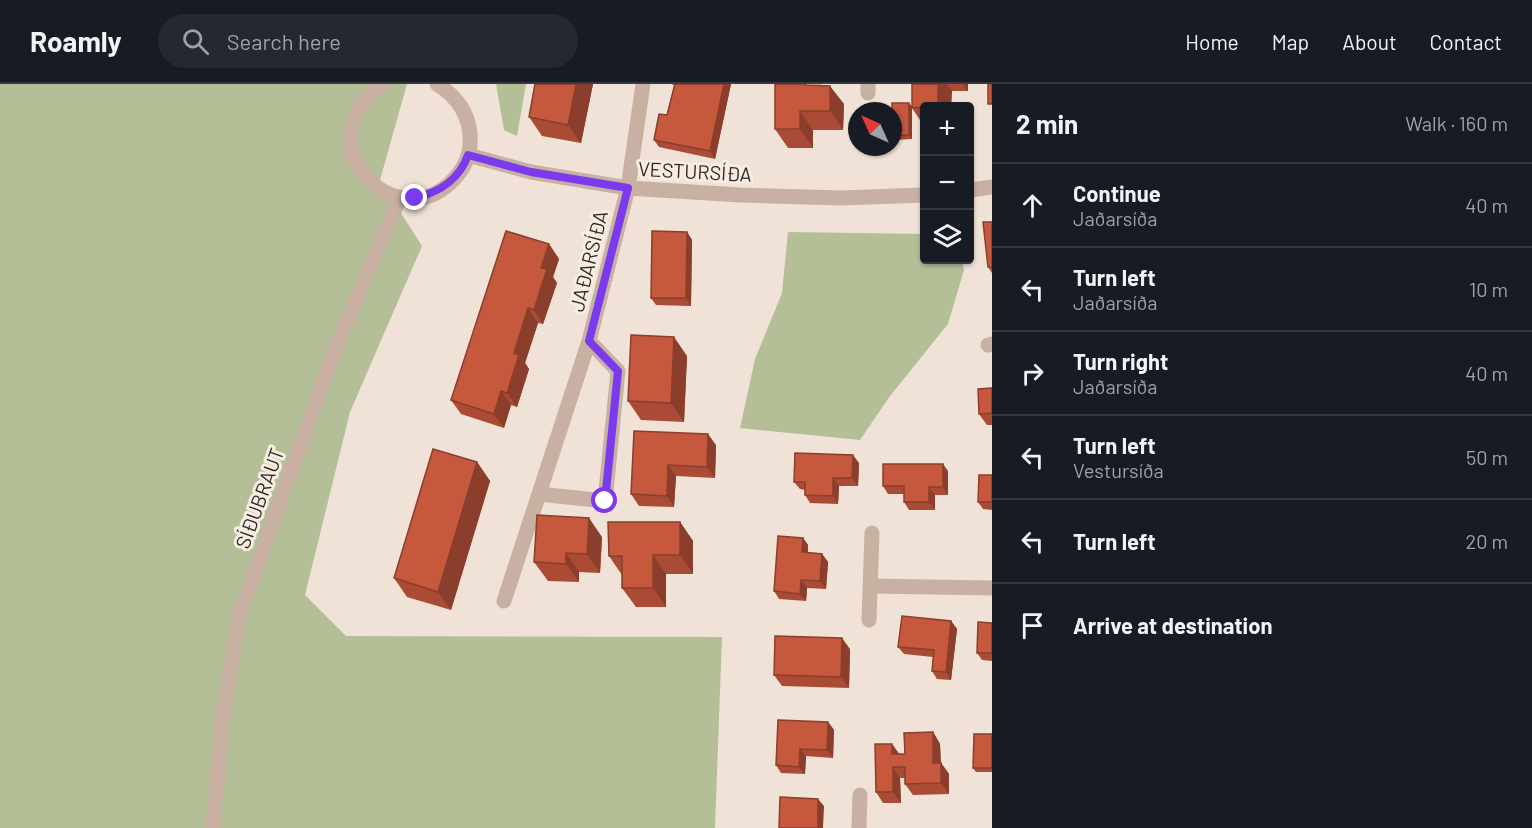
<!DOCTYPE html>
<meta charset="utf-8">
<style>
body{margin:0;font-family:Barlow,sans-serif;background:#242831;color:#f1f3f6}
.controls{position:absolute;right:18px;top:18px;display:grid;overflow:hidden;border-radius:6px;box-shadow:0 2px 4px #0004}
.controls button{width:54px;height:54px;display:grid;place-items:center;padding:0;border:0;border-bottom:2px solid #363941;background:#171b24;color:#f1f3f6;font:30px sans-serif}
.compass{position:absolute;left:848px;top:18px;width:54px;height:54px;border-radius:50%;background:#171b24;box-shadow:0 2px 4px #0004;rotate:315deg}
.stop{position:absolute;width:18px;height:18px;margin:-14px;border:4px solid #7c3aed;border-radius:50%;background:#fff}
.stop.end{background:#7c3aed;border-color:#fff;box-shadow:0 2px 6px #0008}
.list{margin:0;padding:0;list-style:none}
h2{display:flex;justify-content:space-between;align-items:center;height:78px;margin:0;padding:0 24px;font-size:26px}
h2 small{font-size:20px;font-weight:400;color:#9ea1a6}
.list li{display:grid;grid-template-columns:39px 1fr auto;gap:18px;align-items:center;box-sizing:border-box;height:84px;padding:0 24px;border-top:2px solid #363941}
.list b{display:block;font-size:22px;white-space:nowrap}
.list p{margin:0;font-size:20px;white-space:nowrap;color:#9ea1a6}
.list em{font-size:20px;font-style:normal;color:#9ea1a6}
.icon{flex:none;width:33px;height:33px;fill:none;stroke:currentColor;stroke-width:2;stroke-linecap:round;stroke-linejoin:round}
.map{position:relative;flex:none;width:992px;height:744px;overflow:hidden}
header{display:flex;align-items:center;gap:36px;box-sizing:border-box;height:84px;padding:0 30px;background:#171b24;border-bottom:2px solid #363941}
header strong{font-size:28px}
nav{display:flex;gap:33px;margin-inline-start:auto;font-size:21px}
.search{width:420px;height:54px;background:#242831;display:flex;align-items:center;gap:15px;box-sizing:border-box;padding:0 21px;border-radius:33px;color:#9ea1a6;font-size:22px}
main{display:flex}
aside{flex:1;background:#171b24}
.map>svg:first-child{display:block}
.green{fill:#b4bf97}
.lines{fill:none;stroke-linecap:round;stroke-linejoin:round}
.minor{stroke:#c8b1a2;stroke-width:15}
.tertiary{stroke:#c8b1a2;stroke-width:15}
.wall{fill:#aa4c35}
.shaded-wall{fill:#8b3e2b}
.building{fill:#c6583e;stroke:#8b3e2b;stroke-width:1.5}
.route{stroke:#7c3aed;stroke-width:8}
.labels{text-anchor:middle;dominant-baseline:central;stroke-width:6;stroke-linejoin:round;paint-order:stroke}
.street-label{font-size:20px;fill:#332825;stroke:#f8ede2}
</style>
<header>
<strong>Roamly</strong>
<div class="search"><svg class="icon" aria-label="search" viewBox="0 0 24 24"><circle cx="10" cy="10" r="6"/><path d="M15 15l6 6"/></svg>Search here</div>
<nav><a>Home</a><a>Map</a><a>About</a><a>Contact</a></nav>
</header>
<main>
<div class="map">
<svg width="992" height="744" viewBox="0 0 992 744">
<rect width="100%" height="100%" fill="#f0e2d6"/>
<!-- green -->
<path class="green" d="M 0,0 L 407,0 L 380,96 L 422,162 L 350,328 L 305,511 L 346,552 L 722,553 L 715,744 L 0,744 Z
M 526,0 L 517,52 L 504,46 L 496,0 Z
M 788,148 L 924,150 L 924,176 L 962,176 L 964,186 L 948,240 L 890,312 L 860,356 L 740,344 L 755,275 L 782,209 Z"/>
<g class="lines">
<!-- minor -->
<path class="minor" d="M 868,9 L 868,0
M 988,261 L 992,260
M 539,410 L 605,417 L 618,287 L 589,257
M 871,502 L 992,504
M 504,517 L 589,257 L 628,104 L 643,0
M 869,536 L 872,449
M 859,744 L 860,711"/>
<!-- tertiary -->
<path class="tertiary" d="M 383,0 C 302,55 391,152 449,100 C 460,90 469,76 470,61 C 472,34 459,14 437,0
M 468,71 L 531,88 L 628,104 L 740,111 L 841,114 L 924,111
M 970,106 L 992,103
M 213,744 L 222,639 L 239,532 L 334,268 L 400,113"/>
</g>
<!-- wall -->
<path class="wall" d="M 535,0 L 593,0 L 581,59 L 542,52 L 529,33 Z
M 671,0 L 731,0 L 715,75 L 659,63 L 654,56 L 667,31 L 674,1 Z
M 820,0 L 820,1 L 844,20 L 843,46 L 813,46 L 813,64 L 788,64 L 775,45 Z
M 912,0 L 968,0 L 968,7 L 952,7 L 951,22 L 924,22 L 924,42 L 912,24 Z
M 909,19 L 912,23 L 912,55 L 895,56 L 893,52 Z
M 992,138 L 992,189 L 988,183 Z
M 687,148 L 692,156 L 691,222 L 656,221 L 651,214 Z
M 549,160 L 559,175 L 553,193 L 557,199 L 543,240 L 538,239 L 525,279 L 529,285 L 517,323 L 511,321 L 504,344 L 461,330 L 451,316 Z
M 687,272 L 684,338 L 641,336 L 628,317 Z
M 992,304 L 992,341 L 987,341 L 979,330 Z
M 634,347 L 716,361 L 715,394 L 676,392 L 674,423 L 639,422 L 631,410 Z
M 477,378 L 490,397 L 451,526 L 407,513 L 394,494 Z
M 859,379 L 858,402 L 839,402 L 838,420 L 810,419 L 805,411 L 805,406 L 800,405 L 794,398 Z
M 948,387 L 948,411 L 935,411 L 935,426 L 909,426 L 904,418 L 904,410 L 888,410 L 883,402 Z
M 992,391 L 992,426 L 983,425 L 978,418 Z
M 680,438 L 693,457 L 693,490 L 666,490 L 666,523 L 636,523 L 622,504 L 622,491 L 609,472 Z
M 602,453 L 600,489 L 579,488 L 579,498 L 548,497 L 534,478 Z
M 803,454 L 808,461 L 808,469 L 822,470 L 828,478 L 826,505 L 807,504 L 806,517 L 779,515 L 774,507 Z
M 951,537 L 957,545 L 951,596 L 937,595 L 932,587 L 933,573 L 904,570 L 898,563 Z
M 992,539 L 992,577 L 982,576 L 977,569 Z
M 850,565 L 849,604 L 782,602 L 774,591 Z
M 828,638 L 834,646 L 833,674 L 806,672 L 805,690 L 781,689 L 776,681 Z
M 933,648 L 940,660 L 941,679 L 949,690 L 949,710 L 913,711 L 905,700 L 905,694 L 900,694 L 901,719 L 883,719 L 876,708 L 892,660 L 899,670 L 905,670 Z
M 992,650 L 992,688 L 976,688 L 973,684 Z"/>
<!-- shaded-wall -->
<path class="shaded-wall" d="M 576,0 L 593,0 L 581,59 L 568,41 Z
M 724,0 L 731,0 L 715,75 L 710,67 Z
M 938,0 L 947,0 L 952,7 L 951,22 L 938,22 Z
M 963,0 L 968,0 L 968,7 Z
M 830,2 L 844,20 L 843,46 L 830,27 Z
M 909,19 L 912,23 L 912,55 L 909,51 Z
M 800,27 L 813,46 L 813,64 L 800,45 Z
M 687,148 L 692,156 L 691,222 L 686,214 Z
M 549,160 L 559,175 L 553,193 L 557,199 L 543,240 L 534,226 L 541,184 Z
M 528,224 L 538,239 L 525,279 L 529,285 L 517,323 L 507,309 L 514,269 Z
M 674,253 L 687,272 L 684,338 L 671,319 Z
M 501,307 L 511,321 L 504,344 L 494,330 Z
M 708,350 L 716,361 L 715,394 L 707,383 Z
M 853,371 L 859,379 L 858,402 L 852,394 Z
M 477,378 L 490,397 L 451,526 L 438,508 Z
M 943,380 L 948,387 L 948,411 L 943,403 Z
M 668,381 L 676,392 L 674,423 L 667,412 Z
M 833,394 L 839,402 L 838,420 L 833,412 Z
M 929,403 L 935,411 L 935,426 L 929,418 Z
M 589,434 L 602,453 L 600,489 L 587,470 Z
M 680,438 L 693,457 L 693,490 L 680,471 Z
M 803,454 L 808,461 L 807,476 L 802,468 Z
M 566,469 L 579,488 L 579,498 L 566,480 Z
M 822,470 L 828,478 L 826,505 L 820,497 Z
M 653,471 L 666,490 L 666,523 L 653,504 Z
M 801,496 L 807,504 L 806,517 L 800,510 Z
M 951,537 L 957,545 L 951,596 L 946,588 Z
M 842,554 L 850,565 L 849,604 L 841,593 Z
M 828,638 L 834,646 L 833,674 L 827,666 Z
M 933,648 L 940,660 L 941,690 L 933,679 Z
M 892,660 L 900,671 L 892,670 Z
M 800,665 L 806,672 L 805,690 L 799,683 Z
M 941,679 L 949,690 L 949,710 L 941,699 Z
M 893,683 L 900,694 L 901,719 L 893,708 Z
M 818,715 L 824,722 L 823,744 L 818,744 Z"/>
<!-- building -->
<path class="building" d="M 535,0 L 576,0 L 568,41 L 529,33 Z
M 675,0 L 724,0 L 710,67 L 654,56 L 659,30 L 667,31 Z
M 775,0 L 806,0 L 806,1 L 830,2 L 830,27 L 800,27 L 800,45 L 775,45 Z
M 912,0 L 938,0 L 938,22 L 912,24 Z
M 988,0 L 992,0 L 992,20 L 988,20 Z
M 892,19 L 909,19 L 909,51 L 893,52 L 893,27 L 892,27 Z
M 983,138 L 992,138 L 992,183 L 988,183 Z
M 506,147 L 549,160 L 541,184 L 547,185 L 534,226 L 528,224 L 514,269 L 519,271 L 507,309 L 501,307 L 494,330 L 451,316 Z
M 652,147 L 687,148 L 686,214 L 651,214 Z
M 631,251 L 674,253 L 671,319 L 628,317 Z
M 992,304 L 992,329 L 979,330 L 978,305 Z
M 634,347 L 708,350 L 707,383 L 668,381 L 667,412 L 631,410 Z
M 433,365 L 477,378 L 438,508 L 394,494 Z
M 795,369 L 853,371 L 852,394 L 833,394 L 833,412 L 805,411 L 805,398 L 794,398 Z
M 883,380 L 943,380 L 943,403 L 929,403 L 929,418 L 904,418 L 904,402 L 883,402 Z
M 979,391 L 992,391 L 992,418 L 978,418 Z
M 537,431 L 589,434 L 587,470 L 566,469 L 566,480 L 534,478 Z
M 608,438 L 680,438 L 680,471 L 653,471 L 653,504 L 622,504 L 622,472 L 609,472 Z
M 778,452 L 803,454 L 802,468 L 822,470 L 820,497 L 801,496 L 800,510 L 774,507 Z
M 902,532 L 951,537 L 946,588 L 932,587 L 934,566 L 898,563 Z
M 978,538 L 992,539 L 992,569 L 977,569 Z
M 775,552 L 842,554 L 841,593 L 774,591 Z
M 778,636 L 828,638 L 827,666 L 800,665 L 799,683 L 776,681 Z
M 933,648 L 933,679 L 941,679 L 941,699 L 905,700 L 905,683 L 893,683 L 893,708 L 876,708 L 875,660 L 892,660 L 892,670 L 905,670 L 904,649 Z
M 974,650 L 992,650 L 992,684 L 973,684 Z
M 780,713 L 818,715 L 818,744 L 779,744 Z"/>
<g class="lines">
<!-- route -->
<path class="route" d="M 415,114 C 440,108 459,96 468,71 L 531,88 L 628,104 L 589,257 L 618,287 L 605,417"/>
</g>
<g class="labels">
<!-- street labels -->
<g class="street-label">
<text transform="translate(695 87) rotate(3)">VESTURSÍÐA</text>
<text transform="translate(588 177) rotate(-76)">JAÐARSÍÐA</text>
<text transform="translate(259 414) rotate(-70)">SÍÐUBRAUT</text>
</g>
</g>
</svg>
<div class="controls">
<button>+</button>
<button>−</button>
<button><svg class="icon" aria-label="layers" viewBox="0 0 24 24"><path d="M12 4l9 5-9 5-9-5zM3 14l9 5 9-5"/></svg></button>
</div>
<svg class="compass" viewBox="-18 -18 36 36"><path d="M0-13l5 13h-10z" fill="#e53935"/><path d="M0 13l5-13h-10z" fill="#9ea1a6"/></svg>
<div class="stop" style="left:605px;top:417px"></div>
<div class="stop end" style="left:415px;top:114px"></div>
</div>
<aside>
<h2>2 min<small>Walk · 160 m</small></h2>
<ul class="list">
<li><svg class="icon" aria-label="ahead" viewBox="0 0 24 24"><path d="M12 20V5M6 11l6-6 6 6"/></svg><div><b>Continue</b><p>Jaðarsíða</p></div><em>40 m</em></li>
<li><svg class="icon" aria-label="left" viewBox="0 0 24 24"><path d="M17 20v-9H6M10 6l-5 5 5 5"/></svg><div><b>Turn left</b><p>Jaðarsíða</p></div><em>10 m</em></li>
<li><svg class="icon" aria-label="right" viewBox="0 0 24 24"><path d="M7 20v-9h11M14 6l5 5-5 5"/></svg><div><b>Turn right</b><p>Jaðarsíða</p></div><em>40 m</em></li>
<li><svg class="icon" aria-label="left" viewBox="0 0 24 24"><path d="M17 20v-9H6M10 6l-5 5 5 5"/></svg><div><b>Turn left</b><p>Vestursíða</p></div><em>50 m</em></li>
<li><svg class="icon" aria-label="left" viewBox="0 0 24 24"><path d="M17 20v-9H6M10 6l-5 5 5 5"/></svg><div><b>Turn left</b></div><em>20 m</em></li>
<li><svg class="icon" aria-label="arrive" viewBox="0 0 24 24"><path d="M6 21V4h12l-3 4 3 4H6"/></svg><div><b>Arrive at destination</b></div></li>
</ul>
</aside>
</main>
